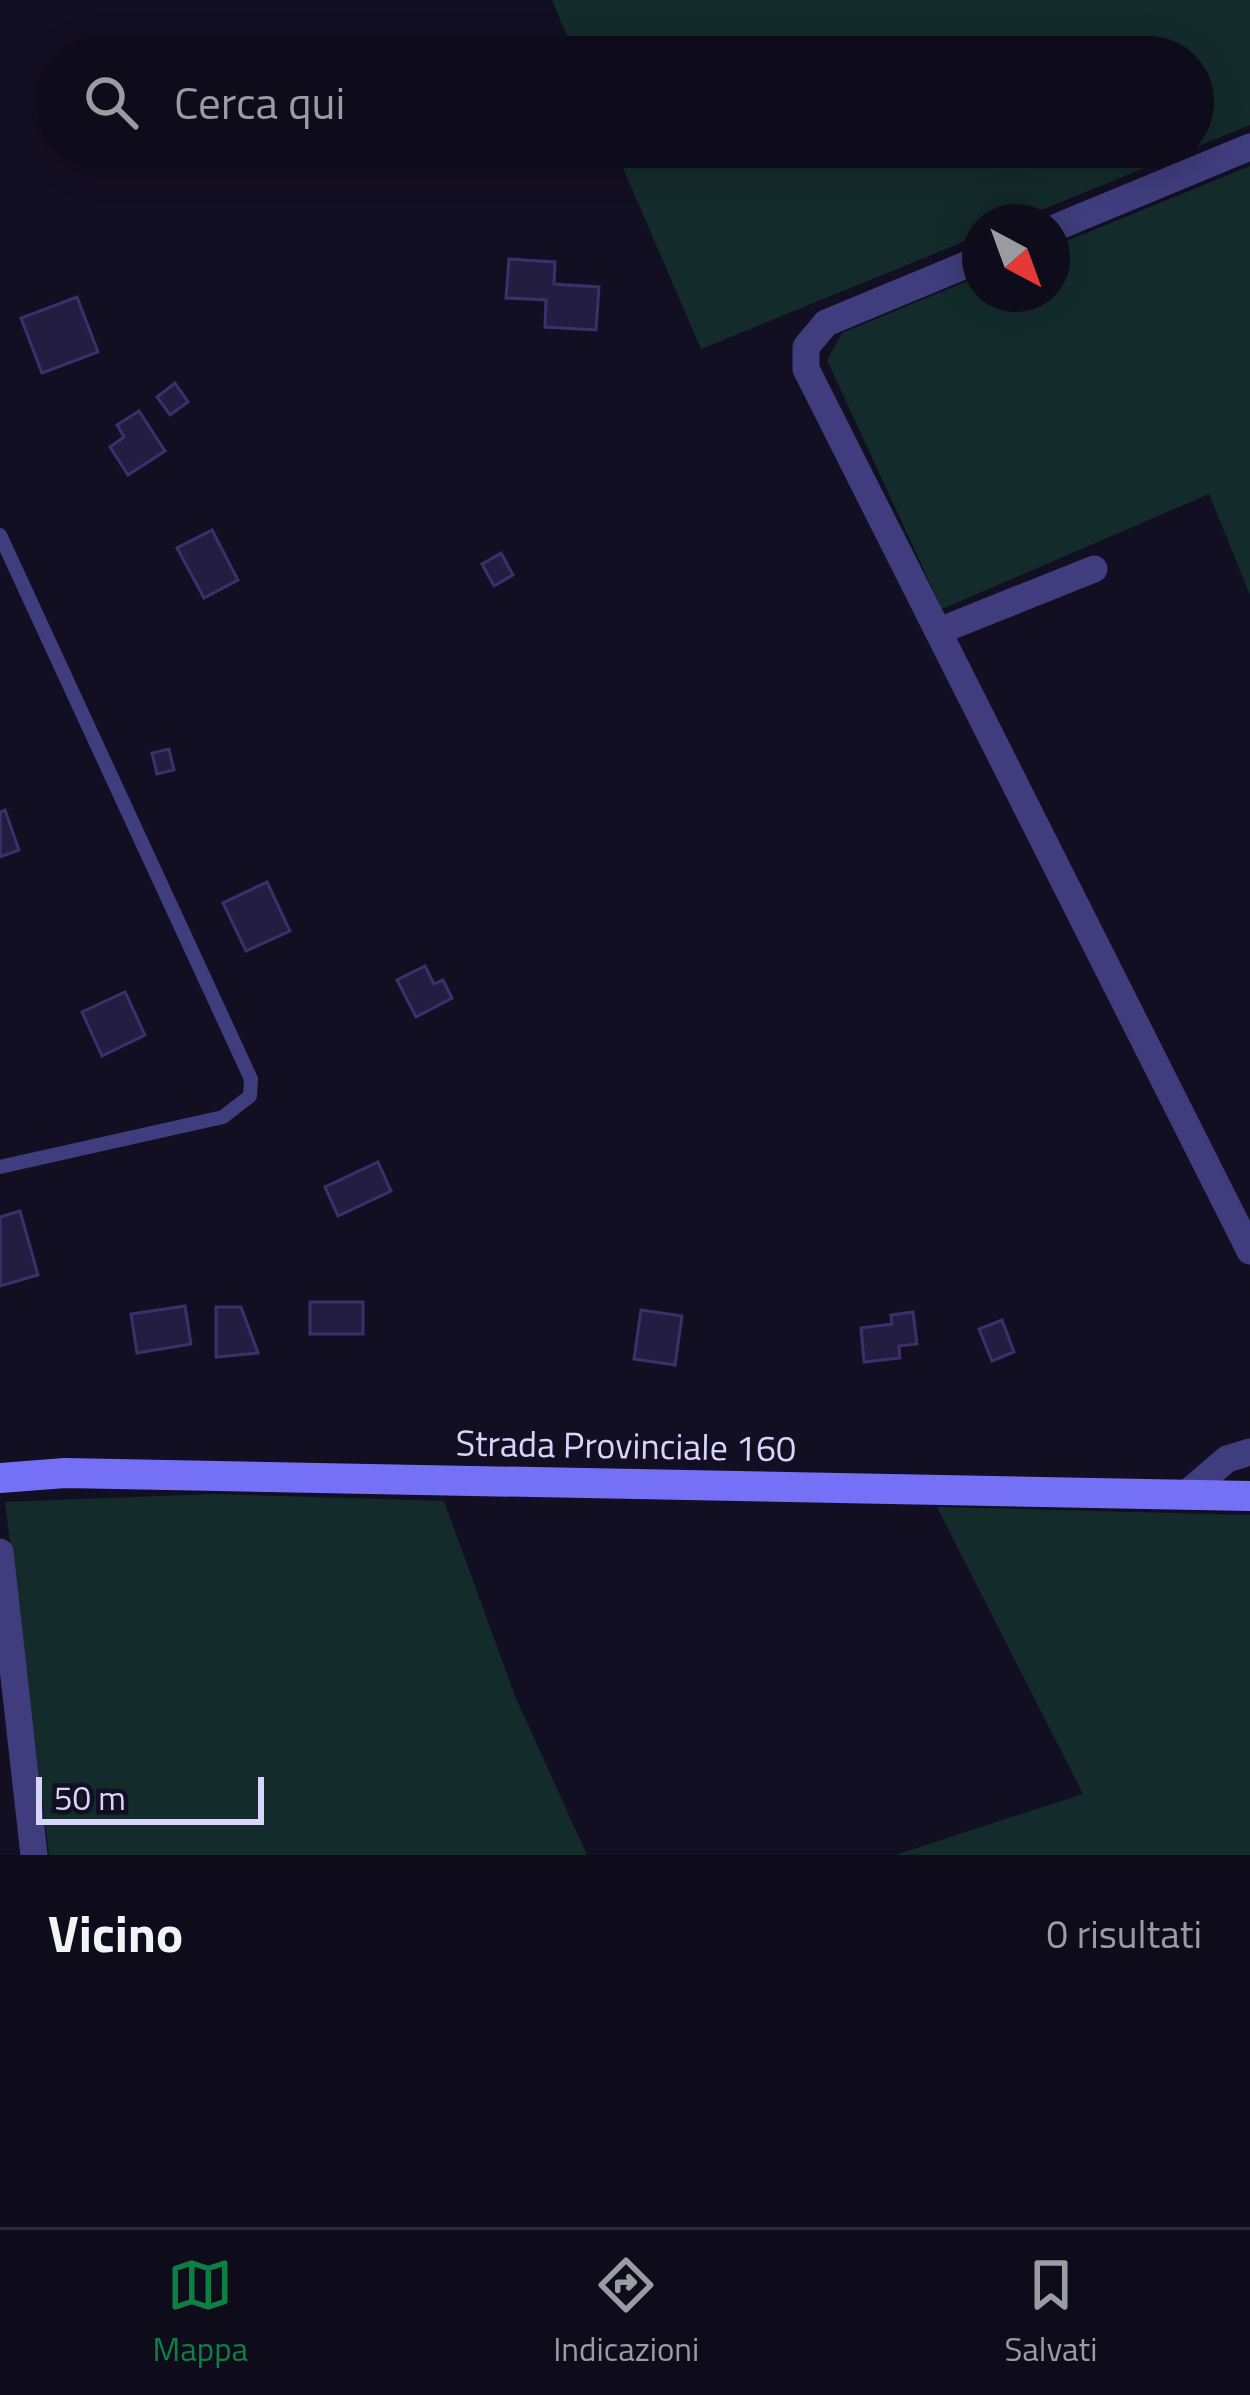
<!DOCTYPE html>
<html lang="it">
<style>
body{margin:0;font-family:"Titillium Web",sans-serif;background:#1c1927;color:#f1f3f6}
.compass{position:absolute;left:962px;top:204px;width:108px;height:108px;border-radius:50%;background:#0e0b1a;box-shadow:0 6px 30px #0003;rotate:139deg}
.scale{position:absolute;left:36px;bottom:30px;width:228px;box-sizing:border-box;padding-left:12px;border:6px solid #d8d4fc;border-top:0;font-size:33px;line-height:42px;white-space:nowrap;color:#d8d4fc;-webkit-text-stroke:9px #130f22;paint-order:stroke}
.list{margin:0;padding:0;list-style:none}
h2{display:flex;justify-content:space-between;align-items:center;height:156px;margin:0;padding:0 48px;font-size:51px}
h2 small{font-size:39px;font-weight:400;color:#9b9ba2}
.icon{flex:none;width:66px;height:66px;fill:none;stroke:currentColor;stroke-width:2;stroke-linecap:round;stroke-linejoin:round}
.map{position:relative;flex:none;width:1250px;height:1855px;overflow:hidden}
.search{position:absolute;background:#0e0b1a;box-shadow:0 6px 30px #0003;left:36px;right:36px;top:36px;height:132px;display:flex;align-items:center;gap:30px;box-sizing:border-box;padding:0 42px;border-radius:66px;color:#9b9ba2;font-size:45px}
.sheet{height:372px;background:#0e0b1a}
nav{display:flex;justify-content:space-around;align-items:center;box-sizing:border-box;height:168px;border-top:3px solid #2e2b39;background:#0e0b1a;font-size:33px;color:#9b9ba2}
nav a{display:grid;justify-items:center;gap:6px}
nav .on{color:#0b8043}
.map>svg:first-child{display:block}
.green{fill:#132c2b}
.building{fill:#241d42;stroke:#3c306c;stroke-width:3}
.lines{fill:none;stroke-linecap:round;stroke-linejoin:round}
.lane{stroke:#403d7e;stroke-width:14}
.street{stroke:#403d7e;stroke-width:27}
.secondary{stroke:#7471f6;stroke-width:30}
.labels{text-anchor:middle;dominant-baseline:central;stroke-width:12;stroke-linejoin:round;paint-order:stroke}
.street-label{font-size:36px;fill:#d8d4fc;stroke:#130f22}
</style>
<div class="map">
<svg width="1250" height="1855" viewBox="0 0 1250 1855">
<rect width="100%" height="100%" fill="#130f22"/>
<!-- green -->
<path class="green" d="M 552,0 L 1250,0 L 1250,125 L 1012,222 L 980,222 L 980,235 L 701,349 L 614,147 L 1193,147 L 1193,57 L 576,57 Z
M 1250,166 L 1250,595 L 1209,494 L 942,609 L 827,360 L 842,333 L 980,276 L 980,294 L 1052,294 L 1052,247 Z
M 214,1494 L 444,1501 L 515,1696 L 587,1855 L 49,1855 L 5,1502 Z
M 937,1507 L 1250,1515 L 1250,1855 L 895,1855 L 1083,1794 Z"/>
<!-- building -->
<path class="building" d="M 509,259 L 555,262 L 554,284 L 599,287 L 596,330 L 545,327 L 546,300 L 506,298 Z
M 77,297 L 98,352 L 42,373 L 21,318 Z
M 175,383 L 188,402 L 170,415 L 157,397 Z
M 139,411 L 165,451 L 128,475 L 110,447 L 124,437 L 117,425 Z
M 212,530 L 238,580 L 204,598 L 177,548 Z
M 501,553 L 513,575 L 494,586 L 482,564 Z
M 169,749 L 174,770 L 157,774 L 152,753 Z
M 5,810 L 19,850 L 0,857 L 0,812 Z
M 267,882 L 290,931 L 246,951 L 223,903 Z
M 425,966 L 434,984 L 443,980 L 452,998 L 416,1017 L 397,980 Z
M 125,992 L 145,1035 L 102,1056 L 82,1012 Z
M 378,1162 L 391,1191 L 338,1216 L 325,1187 Z
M 20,1211 L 38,1275 L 0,1286 L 0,1217 Z
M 310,1302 L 363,1302 L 363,1334 L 310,1334 Z
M 185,1306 L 191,1344 L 137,1353 L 131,1314 Z
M 216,1307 L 241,1307 L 258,1353 L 216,1357 Z
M 641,1310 L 682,1316 L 675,1365 L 634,1359 Z
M 913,1312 L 917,1344 L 899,1346 L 900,1358 L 864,1362 L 861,1328 L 892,1324 L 891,1315 Z
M 1002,1320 L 1014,1352 L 992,1361 L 979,1329 Z"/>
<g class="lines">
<!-- lane -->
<path class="lane" d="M 0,535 L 251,1079 L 250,1096 L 223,1117 L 0,1167"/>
<!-- street -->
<path class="street" d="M 1052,229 L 1250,147
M 980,259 L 826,323 L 806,347 L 806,369 L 1250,1251
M 939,631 L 1094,569
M 1185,1495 L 1227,1459 L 1250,1452
M 0,1552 L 34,1855"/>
<!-- secondary -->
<path class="secondary" d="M 0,1478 L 65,1473 L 1250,1496"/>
</g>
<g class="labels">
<!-- street labels -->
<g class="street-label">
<text transform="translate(626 1445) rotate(1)">Strada Provinciale 160</text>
</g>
</g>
</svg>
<svg class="compass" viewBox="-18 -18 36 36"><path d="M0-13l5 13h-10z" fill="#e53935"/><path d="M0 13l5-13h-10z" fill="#9b9ba2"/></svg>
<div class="scale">50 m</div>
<div class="search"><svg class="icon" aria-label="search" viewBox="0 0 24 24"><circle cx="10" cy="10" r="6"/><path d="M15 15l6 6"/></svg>Cerca qui</div>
</div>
<section class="sheet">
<h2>Vicino<small>0 risultati</small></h2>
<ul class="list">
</ul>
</section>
<nav>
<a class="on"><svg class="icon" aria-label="map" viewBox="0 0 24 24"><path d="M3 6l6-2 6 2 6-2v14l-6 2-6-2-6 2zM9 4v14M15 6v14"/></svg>Mappa</a>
<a><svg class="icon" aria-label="directions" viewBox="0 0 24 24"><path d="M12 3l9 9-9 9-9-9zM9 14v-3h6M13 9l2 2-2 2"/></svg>Indicazioni</a>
<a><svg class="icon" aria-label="saved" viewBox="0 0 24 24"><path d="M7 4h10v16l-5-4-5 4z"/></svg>Salvati</a>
</nav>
